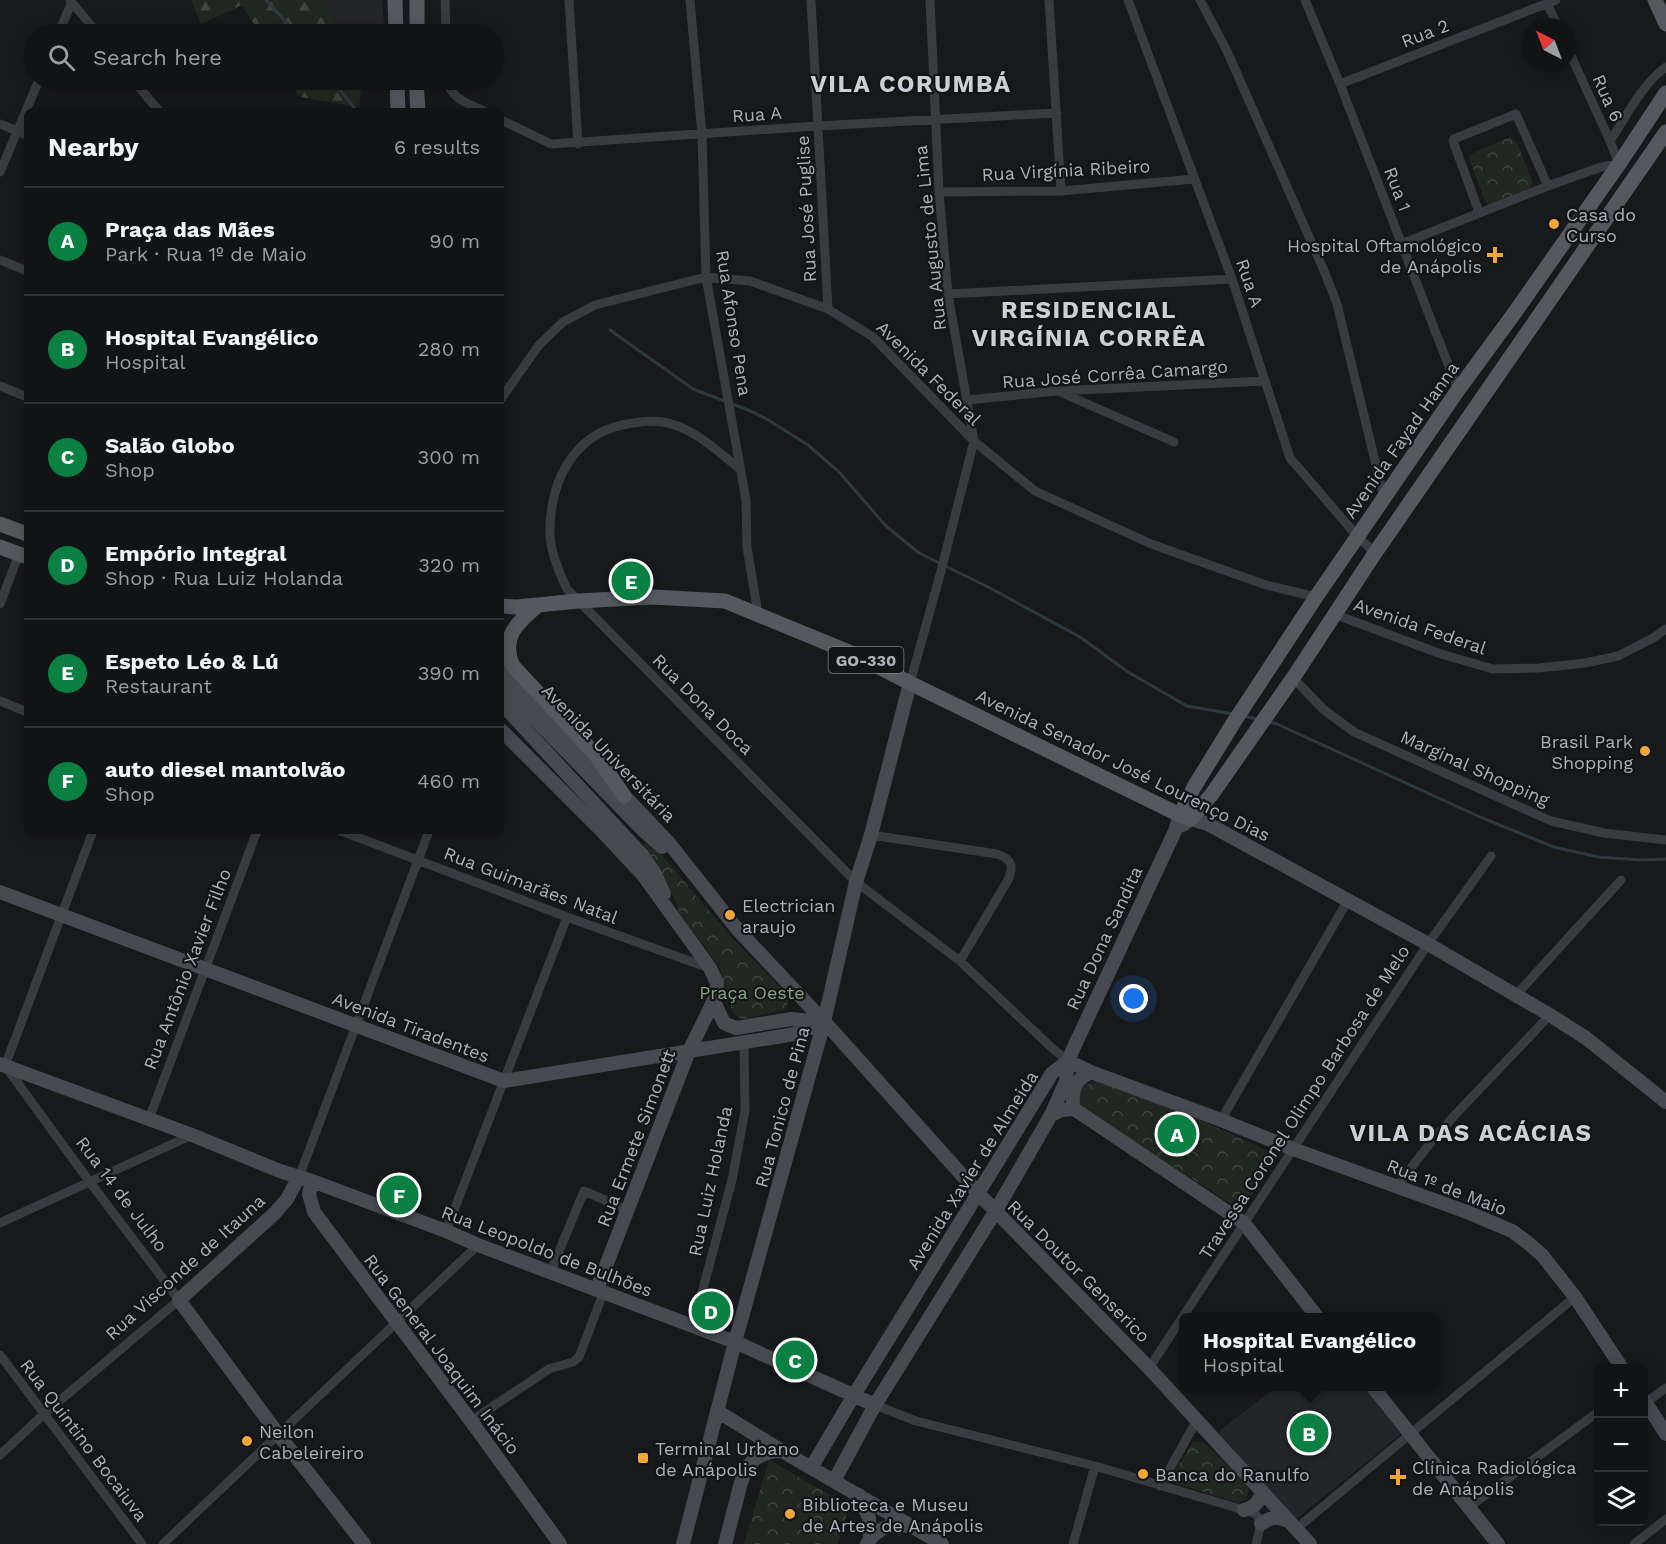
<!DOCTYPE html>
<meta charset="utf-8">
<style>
body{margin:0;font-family:"Work Sans",sans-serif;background:#1f2022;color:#f1f3f6}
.controls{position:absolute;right:18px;bottom:18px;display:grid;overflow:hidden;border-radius:9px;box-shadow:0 3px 15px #0003}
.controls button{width:54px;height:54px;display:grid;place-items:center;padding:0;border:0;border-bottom:2px solid #313234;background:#121314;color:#f1f3f6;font:30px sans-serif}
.compass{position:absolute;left:1522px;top:18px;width:54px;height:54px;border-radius:50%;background:#121314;box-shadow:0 3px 15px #0003;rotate:318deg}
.you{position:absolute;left:1134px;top:999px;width:21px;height:21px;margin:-15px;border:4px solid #fff;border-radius:50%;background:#1a73e8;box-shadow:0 0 0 9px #1a73e833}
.badge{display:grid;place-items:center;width:39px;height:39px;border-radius:50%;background:#0b8043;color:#fff;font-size:20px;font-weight:700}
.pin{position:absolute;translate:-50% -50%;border:3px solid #fff;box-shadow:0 2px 6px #0006}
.popup{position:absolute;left:1179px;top:1313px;width:261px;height:78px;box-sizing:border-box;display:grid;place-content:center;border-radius:9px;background:#121314;filter:drop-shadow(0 2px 4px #0005);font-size:20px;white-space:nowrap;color:#9c9ea0}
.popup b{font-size:22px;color:#f1f3f6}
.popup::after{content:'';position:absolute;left:50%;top:100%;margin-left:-12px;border:12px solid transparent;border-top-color:#121314}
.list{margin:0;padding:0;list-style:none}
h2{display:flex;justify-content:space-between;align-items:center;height:78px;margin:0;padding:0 24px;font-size:26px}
h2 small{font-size:20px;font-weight:400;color:#9c9ea0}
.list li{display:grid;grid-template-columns:39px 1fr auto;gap:18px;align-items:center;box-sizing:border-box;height:108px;padding:0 24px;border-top:2px solid #313234}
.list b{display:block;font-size:22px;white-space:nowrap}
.list p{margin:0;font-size:20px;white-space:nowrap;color:#9c9ea0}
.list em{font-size:20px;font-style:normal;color:#9c9ea0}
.icon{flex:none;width:33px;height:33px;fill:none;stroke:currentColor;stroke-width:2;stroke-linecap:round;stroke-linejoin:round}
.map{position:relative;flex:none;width:1666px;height:1544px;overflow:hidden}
.search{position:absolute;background:#121314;box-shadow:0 3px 15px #0003;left:24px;top:24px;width:480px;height:66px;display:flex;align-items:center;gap:15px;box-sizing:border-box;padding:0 21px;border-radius:33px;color:#9c9ea0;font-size:22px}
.panel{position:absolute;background:#121314;box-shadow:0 3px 15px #0003;left:24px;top:108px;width:480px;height:726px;border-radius:9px}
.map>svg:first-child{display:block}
.built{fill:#242528}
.forest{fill:url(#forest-firs)}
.park{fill:url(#park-crowns)}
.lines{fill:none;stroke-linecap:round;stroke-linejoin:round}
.stream{stroke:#2e393f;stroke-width:3}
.street{stroke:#393b40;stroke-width:9}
.secondary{stroke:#474a50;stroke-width:14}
.primary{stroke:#55585f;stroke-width:15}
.poi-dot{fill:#f1a63a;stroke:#131416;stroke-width:2}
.labels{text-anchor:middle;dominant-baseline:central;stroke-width:4.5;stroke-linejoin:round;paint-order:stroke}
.shield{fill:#131416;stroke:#7d8289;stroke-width:1.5}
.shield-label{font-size:16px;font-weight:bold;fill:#abb1ba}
.street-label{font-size:18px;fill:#abb1ba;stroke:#131416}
.poi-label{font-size:18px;fill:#abb1ba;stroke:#131416;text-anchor:start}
.park-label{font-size:18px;fill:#82a582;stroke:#131416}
.district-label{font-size:24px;font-weight:bold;letter-spacing:1.5px;fill:#cccfd6;stroke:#131416}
</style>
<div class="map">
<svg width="1666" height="1544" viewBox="0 0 1666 1544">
<defs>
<pattern id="forest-firs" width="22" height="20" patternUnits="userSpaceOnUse" patternTransform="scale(1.5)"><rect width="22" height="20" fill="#202921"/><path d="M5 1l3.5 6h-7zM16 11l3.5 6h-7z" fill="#3e463f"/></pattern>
<pattern id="park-crowns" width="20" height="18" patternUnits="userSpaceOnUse" patternTransform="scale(1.5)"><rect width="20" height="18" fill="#202921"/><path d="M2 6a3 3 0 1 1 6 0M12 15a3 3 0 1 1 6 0" fill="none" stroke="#3e463f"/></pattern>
</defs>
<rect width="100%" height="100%" fill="#18191b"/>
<!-- built -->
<path class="built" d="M 323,0 L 382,0 L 385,34 L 344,34 Z
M 1363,1386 L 1401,1434 L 1295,1520 L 1218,1432 L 1276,1387 Z"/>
<!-- forest -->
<path class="forest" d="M 191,0 L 323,0 L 343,34 L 260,34 L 242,5 L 201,24 Z
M 288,80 L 362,80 L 359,107 L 300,97 Z"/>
<!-- park -->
<path class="park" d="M 1510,137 L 1517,142 L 1532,181 L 1532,185 L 1528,191 L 1489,205 L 1485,201 L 1469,158 L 1473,153 Z
M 643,842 L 656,848 L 733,939 L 790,997 L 785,1009 L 744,1019 L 739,1018 L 732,1011 L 730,1001 L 719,966 L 679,913 L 675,899 L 647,855 Z
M 1098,1079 L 1187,1114 L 1275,1154 L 1242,1211 L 1078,1105 L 1077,1094 L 1087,1085 Z
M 1193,1442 L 1203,1442 L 1249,1486 L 1247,1498 L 1239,1503 L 1175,1483 L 1171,1477 Z
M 769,1460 L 849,1506 L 838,1544 L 744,1544 Z"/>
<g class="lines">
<!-- stream -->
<path class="stream" d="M 266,0 L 297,34
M 332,80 L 357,111
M 610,330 L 693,389 L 748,410 L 765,418 L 808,445 L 839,472 L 886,526 L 919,553 L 988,587 L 1080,637 L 1128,672 L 1187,706 L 1233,714
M 1243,716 L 1257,719
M 1269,722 L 1277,724 L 1480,817 L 1554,847 L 1598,857 L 1641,860 L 1666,859"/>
<!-- street -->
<path class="street" d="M 70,0 L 98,34
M 445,0 L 446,34
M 569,0 L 578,144
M 690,0 L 702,135 L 706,277 L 746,500 L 747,547 L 758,614
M 811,0 L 828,309
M 1049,0 L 1061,191
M 1128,0 L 1232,279 L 1290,458 L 1358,537 L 1375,553
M 1200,0 L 1227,51 L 1325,273 L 1337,304 L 1384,498
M 1305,0 L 1340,84 L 1458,390
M 1547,3 L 1558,27
M 58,34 L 72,2
M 133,80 L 159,111
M 447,80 C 452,100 467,103 484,111
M 1340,84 L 1556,0
M 501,120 L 551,144 L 817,126 L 1057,113
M 0,124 L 27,135
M 1610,141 C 1626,117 1642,84 1666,67
M 0,172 L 39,80
M 939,192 L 1061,191 L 1194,179
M 1479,212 L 1453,141 L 1454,139 L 1516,114 L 1548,186
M 1401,244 L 1548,186 L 1601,167 L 1619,164 L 1610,141 L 1567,47
M 0,260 L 27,271
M 948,294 L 1232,279
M 0,386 L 27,397
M 1060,392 L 1174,442
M 501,399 L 539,345 L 563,322 L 595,305 L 706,277 L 750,281 L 828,309 L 873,337 L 974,441 L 1035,491 L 1149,543 L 1179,554 L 1266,585 L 1316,597
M 967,400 L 1057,391 L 1265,381
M 740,469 C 717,451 693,427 663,422 C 649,420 636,422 622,425 C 573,436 551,481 550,528 C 549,549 558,570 567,589 L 856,882 L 960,961 L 1052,1048 L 1068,1061
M 0,604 L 19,554
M 1334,614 L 1441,654 L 1493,669 L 1539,668 L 1585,663 L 1618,656 L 1653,638 L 1666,629
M 1293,678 L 1324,710 L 1354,732 L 1551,821 L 1604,833 L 1666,840
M 910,683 L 940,575 L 974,441 L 948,294 L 939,192 L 930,0
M 0,701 L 27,712
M 341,831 L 567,917 L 709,968
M 871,835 L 997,854 C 1012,859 1014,866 1008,880 L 960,961
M 1516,995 L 1621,880
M 2,1067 L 5,1066 L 93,831
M 149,1119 L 257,831
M 1221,1120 L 1348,900
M 299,1177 L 429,831
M 1397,1186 L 1431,1142 L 1454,1116 L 1550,1015
M 0,1223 L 192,1135
M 446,1231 L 567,917
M 551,1271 L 584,1191 L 628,1210
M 693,1326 L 732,1180 L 745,1111 L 744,1042
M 0,1355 L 142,1544
M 1149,1368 L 1428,944 L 1491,856
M 1645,1403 L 1666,1388
M 875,1405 L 916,1421 L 1095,1466 L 1254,1513 L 1258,1517 L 1261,1524 L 1256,1544
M 471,1421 L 549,1369 L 573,1362 L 579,1357 L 604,1291
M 0,1455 L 44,1414 L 179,1300 L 89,1181 L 6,1067
M 1160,1486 L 1197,1420
M 1468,1508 L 1598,1412
M 1296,1529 L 1575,1297
M 163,1544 L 478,1245
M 1073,1544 L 1095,1466
M 1634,1544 L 1666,1519"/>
<!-- secondary -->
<path class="secondary" d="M 501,670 L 604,775
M 501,684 L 644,831 L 662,847
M 501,703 L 642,855 L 655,874 L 664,894
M 501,730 L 599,828 L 643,875 L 710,968 L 717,983 L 716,996 L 689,1051 L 597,1289
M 618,789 L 669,843 L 738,930 L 831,1029 L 979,1194 L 1149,1368 L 1310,1544
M 1183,825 L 1191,819 L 1208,824 L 1428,944 L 1550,1015 L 1586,1038 L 1666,1102
M 0,892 L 504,1081 L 795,1034 L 824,1022
M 714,1002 L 724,1023 L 736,1028 L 791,1019 L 822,1022
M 1068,1061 L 1091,1072 L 1221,1120 L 1293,1149 L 1467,1212 L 1512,1231 L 1527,1242 L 1542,1255 L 1575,1297 L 1622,1368
M 0,1064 L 192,1135 L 280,1171 L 312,1181 L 446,1231 L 478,1245 L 735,1342 L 875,1405
M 1074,1109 C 1070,1093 1075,1079 1091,1072
M 1051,1115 L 1062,1110 L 1074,1109 L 1244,1223 L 1318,1318
M 299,1177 L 287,1199 L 275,1213 L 179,1300 L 278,1434 L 364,1544
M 312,1181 L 309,1194 L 314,1212 L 471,1421 L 560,1544
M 1372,1386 L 1498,1544
M 1644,1400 L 1666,1434
M 717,1411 L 782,1451 L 942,1544
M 811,1468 L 854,1395 L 1052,1073 L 1068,1061
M 834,1481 L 875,1405 L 995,1212 L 1051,1115 L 1066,1081 L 1068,1061 L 1074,1047 L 1175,831 L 1180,815
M 859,1495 L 869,1518 L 870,1538
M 1244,1510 C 1255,1508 1260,1501 1262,1491
M 1261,1524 C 1271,1516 1279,1517 1290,1522
M 683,1544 L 735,1342 L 824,1022 L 856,882 L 871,835 L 910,683
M 725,1544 C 729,1530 732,1516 736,1502 C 743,1473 748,1451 782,1451
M 867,1544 C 876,1528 891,1523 908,1526"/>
<!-- primary -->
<path class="primary" d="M 395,0 L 396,34
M 1655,0 L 1666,24
M 417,34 L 417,0
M 397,80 L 398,111
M 416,80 L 418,111
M 0,524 L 27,534
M 0,547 L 27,557
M 501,606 L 517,607 L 578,601 L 653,597 L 725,601 L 856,655 L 910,683 L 1180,815 L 1191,819 L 1212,794 L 1293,678 L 1375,553 L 1666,132
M 537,606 C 517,623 500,638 513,666 L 596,755 L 624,796
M 1180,815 L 1194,787 L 1234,722 L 1316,597 L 1458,390 L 1513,315 L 1619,164 L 1666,93"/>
</g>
<!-- markers -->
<g class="poi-dot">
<circle cx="1554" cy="224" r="6"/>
<path d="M1492 246h6v6h6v6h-6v6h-6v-6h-6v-6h6z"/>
<circle cx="1645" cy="751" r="6"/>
<circle cx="730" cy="915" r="6"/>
<circle cx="247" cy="1441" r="6"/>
<rect x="637" y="1452" width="12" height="12" rx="3"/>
<circle cx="1143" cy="1474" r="6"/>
<path d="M1395 1468h6v6h6v6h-6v6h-6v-6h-6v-6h6z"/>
<circle cx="790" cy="1514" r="6"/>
</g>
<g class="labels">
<!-- shield labels -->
<rect class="shield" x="828.5" y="647" width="75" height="26" rx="4.5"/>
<g class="shield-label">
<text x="866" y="660">GO-330</text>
</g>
<!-- street labels -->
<g class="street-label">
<text transform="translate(1425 33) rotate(-21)">Rua 2</text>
<text transform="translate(1608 98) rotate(66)">Rua 6</text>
<text transform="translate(757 114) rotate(-4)">Rua A</text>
<text transform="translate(1066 170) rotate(-3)">Rua Virgínia Ribeiro</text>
<text transform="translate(1398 189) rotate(69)">Rua 1</text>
<text transform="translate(806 209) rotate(-93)">Rua José Puglise</text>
<text transform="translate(930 238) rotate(-96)">Rua Augusto de Lima</text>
<text transform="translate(1250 283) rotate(71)">Rua A</text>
<text transform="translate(734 323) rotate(81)">Rua Afonso Pena</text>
<text transform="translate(929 373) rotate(45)">Avenida Federal</text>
<text transform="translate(1115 374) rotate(-4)">Rua José Corrêa Camargo</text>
<text transform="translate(1401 440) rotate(-55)">Avenida Fayad Hanna</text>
<text transform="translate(1420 626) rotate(19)">Avenida Federal</text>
<text transform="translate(703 704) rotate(45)">Rua Dona Doca</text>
<text transform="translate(609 753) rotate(46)">Avenida Universitária</text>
<text transform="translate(1123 765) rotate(26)">Avenida Senador José Lourenço Dias</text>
<text transform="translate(1475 768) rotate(24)">Marginal Shopping</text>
<text transform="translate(531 885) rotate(21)">Rua Guimarães Natal</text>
<text transform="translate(1104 938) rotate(-65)">Rua Dona Sandita</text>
<text transform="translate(187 969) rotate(-69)">Rua Antônio Xavier Filho</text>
<text transform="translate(411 1027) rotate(21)">Avenida Tiradentes</text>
<text transform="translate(1304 1102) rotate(-57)">Travessa Coronel Olimpo Barbosa de Melo</text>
<text transform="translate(782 1107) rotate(-75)">Rua Tonico de Pina</text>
<text transform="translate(636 1138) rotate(-69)">Rua Ermete Simonett</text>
<text transform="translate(972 1170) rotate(-58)">Avenida Xavier de Almeida</text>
<text transform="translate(710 1181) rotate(-78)">Rua Luiz Holanda</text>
<text transform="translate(1447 1187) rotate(21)">Rua 1º de Maio</text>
<text transform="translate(122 1194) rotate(53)">Rua 14 de Julho</text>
<text transform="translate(547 1251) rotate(21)">Rua Leopoldo de Bulhões</text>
<text transform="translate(185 1267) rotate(-42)">Rua Visconde de Itauna</text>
<text transform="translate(1079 1271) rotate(45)">Rua Doutor Genserico</text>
<text transform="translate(442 1354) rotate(53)">Rua General Joaquim Inácio</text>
<text transform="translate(84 1440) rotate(53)">Rua Quintino Bocaiuva</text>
</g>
<!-- poi labels -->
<g class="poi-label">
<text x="1566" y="214">Casa do<tspan x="1566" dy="21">Curso</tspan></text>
<text x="1482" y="245" text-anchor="end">Hospital Oftamológico<tspan x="1482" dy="21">de Anápolis</tspan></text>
<text x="1633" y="741" text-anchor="end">Brasil Park<tspan x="1633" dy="21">Shopping</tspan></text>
<text x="742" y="905">Electrician<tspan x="742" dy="21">araujo</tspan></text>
<text x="259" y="1431">Neilon<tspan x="259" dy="21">Cabeleireiro</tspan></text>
<text x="655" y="1448">Terminal Urbano<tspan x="655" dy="21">de Anápolis</tspan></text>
<text x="1412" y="1467">Clínica Radiológica<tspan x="1412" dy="21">de Anápolis</tspan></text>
<text x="1155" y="1474">Banca do Ranulfo</text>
<text x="802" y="1504">Biblioteca e Museu<tspan x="802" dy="21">de Artes de Anápolis</tspan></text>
</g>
<!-- park labels -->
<g class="park-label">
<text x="752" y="992">Praça Oeste</text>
</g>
<!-- district labels -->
<g class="district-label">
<text x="911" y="84">VILA CORUMBÁ</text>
<text x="1089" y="310">RESIDENCIAL<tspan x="1089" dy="28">VIRGÍNIA CORRÊA</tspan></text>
<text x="1471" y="1133">VILA DAS ACÁCIAS</text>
</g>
</g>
</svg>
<div class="controls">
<button>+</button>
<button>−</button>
<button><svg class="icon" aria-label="layers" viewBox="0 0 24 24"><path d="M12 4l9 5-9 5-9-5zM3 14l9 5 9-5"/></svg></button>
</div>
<svg class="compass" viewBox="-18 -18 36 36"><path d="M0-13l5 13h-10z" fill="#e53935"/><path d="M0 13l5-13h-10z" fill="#9c9ea0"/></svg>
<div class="you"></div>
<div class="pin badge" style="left:1177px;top:1134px">A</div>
<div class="pin badge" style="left:1309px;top:1433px">B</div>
<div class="popup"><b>Hospital Evangélico</b>Hospital</div>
<div class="pin badge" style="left:795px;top:1360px">C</div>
<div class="pin badge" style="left:711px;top:1311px">D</div>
<div class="pin badge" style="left:631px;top:581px">E</div>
<div class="pin badge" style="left:399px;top:1195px">F</div>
<div class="search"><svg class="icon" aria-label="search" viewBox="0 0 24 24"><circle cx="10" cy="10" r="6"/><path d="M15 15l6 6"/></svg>Search here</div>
<section class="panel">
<h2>Nearby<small>6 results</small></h2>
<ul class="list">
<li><span class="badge">A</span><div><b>Praça das Mães</b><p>Park · Rua 1º de Maio</p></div><em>90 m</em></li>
<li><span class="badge">B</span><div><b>Hospital Evangélico</b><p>Hospital</p></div><em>280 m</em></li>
<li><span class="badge">C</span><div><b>Salão Globo</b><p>Shop</p></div><em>300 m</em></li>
<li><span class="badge">D</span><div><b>Empório Integral</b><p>Shop · Rua Luiz Holanda</p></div><em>320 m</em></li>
<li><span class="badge">E</span><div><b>Espeto Léo &amp; Lú</b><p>Restaurant</p></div><em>390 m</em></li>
<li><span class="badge">F</span><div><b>auto diesel mantolvão</b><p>Shop</p></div><em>460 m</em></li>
</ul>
</section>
</div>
